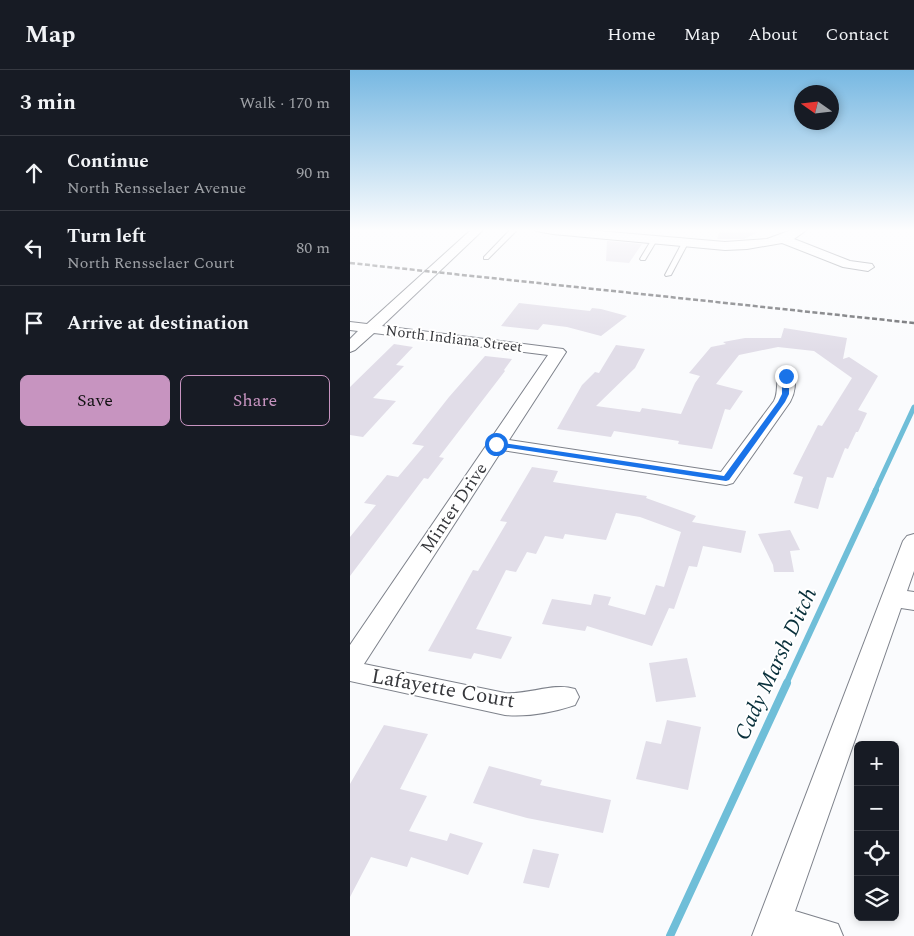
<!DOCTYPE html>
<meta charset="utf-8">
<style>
body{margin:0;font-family:Spectral,serif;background:#242831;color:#f1f3f6}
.controls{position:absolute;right:15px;bottom:15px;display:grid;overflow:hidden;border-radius:8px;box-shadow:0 2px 8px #0003}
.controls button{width:45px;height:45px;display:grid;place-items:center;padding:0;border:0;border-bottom:1px solid #363941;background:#171b24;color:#f1f3f6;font:25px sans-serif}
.compass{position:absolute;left:444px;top:15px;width:45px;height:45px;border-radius:50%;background:#171b24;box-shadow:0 2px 8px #0003;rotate:284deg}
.stop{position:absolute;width:15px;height:15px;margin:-11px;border:4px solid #1a73e8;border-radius:50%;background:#fff}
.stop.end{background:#1a73e8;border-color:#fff;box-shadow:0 1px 5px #0008}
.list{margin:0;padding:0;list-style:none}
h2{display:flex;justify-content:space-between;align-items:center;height:65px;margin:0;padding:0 20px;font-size:21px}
h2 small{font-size:16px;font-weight:400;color:#9ea1a6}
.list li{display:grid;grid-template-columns:32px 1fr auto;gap:15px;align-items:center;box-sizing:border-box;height:75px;padding:0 20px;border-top:1px solid #363941}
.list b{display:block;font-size:19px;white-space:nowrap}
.list p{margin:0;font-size:16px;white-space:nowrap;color:#9ea1a6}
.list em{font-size:16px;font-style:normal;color:#9ea1a6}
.actions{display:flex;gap:10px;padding:15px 20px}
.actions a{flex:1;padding:11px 0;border:1px solid #c794c0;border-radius:8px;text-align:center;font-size:18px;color:#c794c0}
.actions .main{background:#c794c0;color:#111}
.icon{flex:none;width:28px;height:28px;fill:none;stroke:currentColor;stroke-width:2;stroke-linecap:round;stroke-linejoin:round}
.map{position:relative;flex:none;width:564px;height:866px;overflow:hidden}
header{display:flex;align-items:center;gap:30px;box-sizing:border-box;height:70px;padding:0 25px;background:#171b24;border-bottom:1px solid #363941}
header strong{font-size:24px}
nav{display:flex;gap:28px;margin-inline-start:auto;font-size:18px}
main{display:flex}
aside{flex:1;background:#171b24}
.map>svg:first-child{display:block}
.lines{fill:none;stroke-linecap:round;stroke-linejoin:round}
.stream-far2{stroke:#6fbed8;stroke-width:5}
.stream-far1{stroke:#6fbed8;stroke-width:6}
.stream{stroke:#6fbed8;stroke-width:8}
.building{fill:#e1dde8}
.lane-casing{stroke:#7e828b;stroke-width:2}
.street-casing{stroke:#7e828b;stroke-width:2}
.lane{fill:#fff;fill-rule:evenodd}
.street{fill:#fff;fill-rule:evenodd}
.rail{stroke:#5a5b5f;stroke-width:2.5;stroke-dasharray:5 2.5;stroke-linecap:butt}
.route{fill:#1a73e8}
.labels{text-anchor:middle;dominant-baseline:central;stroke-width:4;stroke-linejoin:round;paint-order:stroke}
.far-street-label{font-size:15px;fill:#37383c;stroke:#fff}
.street-label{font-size:18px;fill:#37383c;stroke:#fff}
.near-street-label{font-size:21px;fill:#37383c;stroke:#fff}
.near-water-label{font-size:22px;font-style:italic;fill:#09303b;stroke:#fff}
</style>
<header>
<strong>Map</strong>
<nav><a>Home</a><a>Map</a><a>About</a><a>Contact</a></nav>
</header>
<main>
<aside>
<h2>3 min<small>Walk · 170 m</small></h2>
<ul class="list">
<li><svg class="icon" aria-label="ahead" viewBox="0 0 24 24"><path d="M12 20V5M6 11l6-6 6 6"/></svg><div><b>Continue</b><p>North Rensselaer Avenue</p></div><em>90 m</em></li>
<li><svg class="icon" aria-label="left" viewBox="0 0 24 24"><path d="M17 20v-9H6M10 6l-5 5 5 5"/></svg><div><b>Turn left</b><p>North Rensselaer Court</p></div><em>80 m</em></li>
<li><svg class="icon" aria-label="arrive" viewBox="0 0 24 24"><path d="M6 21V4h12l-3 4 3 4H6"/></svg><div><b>Arrive at destination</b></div></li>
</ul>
<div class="actions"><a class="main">Save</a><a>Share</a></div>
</aside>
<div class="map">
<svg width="564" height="866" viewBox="0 0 564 866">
<rect width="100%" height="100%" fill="#fafbfd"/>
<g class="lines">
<!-- stream-far2 -->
<path class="stream-far2" d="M 525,421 L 564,337"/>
<!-- stream-far1 -->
<path class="stream-far1" d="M 436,614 L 526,420"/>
<!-- stream -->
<path class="stream" d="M 320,866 L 437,613"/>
</g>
<!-- building -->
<path class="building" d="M 371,159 L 415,159 L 394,169 L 367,169 Z
M 257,171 L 292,174 L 279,193 L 256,191 Z
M 169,233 L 240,241 L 242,238 L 251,239 L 277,246 L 251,266 L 217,257 L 193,254 L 188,260 L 151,256 Z
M 434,258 L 497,268 L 493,289 L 499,287 L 528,306 L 508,340 L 517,343 L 508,362 L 506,362 L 498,379 L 495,378 L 483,408 L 477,407 L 468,439 L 444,433 L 453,407 L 443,404 L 468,355 L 472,356 L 502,308 L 464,281 L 428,277 L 389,285 L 366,314 L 393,321 L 380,340 L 375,339 L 362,379 L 328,374 L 329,371 L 264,361 L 261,367 L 207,359 L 232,315 L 245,302 L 249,303 L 266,275 L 295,279 L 285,298 L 246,336 L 290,342 L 292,338 L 331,344 L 345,313 L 350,306 L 339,303 L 361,277 L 376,274 L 373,272 L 395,268 L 431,268 Z
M 44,274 L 63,277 L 46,295 L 54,296 L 23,328 L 46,331 L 13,367 L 0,365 L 0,317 Z
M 135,286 L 162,289 L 154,300 L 155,301 L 89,387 L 94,388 L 78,409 L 74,408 L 0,506 L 0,467 L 26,435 L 14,433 L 37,405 L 48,407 L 74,376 L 62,374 L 99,327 Z
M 182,397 L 208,401 L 203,412 L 297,426 L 296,428 L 346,446 L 342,452 L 396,461 L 391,483 L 353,476 L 347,497 L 339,496 L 324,539 L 319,538 L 302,576 L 237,556 L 235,561 L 192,554 L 202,529 L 241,535 L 244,524 L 261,527 L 258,535 L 295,545 L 306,515 L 314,517 L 331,462 L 290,447 L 266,443 L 256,470 L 215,464 L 213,469 L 195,466 L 186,484 L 177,482 L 166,502 L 156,500 L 126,559 L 162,567 L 151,589 L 124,583 L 121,589 L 78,581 L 123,500 L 128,501 L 157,452 L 150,451 Z
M 440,460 L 450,480 L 440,481 L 444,502 L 424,502 L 423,495 L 408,464 Z
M 337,588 L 346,627 L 306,632 L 299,593 Z
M 317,650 L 351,657 L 338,720 L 286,709 L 296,671 L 311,674 Z
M 34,655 L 78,664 L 50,719 L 77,726 L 59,761 L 97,771 L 100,763 L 133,773 L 118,805 L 61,787 L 57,797 L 21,787 L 0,827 L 0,714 Z
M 139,696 L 192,710 L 190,715 L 261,730 L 253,763 L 177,748 L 123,733 Z
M 183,779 L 209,784 L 199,818 L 173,813 Z"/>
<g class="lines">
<!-- lane casing -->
<g class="lane-casing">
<path id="lane" d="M 161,159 L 168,159 L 138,189 L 134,189 L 134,187 Z
M 302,169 L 307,170 L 295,190 L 291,190 L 290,189 Z
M 335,171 L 338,173 L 321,205 L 316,206 L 315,205 L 332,173 Z"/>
</g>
<!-- street casing -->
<g class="street-casing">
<path id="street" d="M 122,159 L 134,159 L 32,256 L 213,279 L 216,282 L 159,370 L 371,402 L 424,331 C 429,322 425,311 430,303 L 442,303 C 447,311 445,323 440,332 L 383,413 L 376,415 L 152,380 L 14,594 L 155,623 C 178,625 204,612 225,619 L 229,627 L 225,635 C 204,642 177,647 155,645 L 0,611 L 0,575 L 198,285 L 24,263 L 5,280 L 0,282 L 0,269 L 8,261 L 0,260 L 0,252 L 17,254 Z
M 185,159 L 225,159 L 375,172 L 417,169 L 444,159 L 458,159 L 444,169 L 500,191 L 522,194 L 524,197 L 518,201 L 493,197 L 432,173 L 397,179 L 375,180 L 203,164 L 186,161 Z
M 564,464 L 564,501 L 557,521 L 564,522 L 564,540 L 551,538 L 445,841 L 488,854 L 493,866 L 402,866 L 553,471 L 557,466 Z"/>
</g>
<!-- lane -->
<use href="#lane" class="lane"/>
<!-- street -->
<use href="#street" class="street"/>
<!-- rail -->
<path class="rail" d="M 0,193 L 564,253"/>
</g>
<!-- sky -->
<linearGradient id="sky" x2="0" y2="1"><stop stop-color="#77b8e2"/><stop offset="0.57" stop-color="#fdfdfe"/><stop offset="1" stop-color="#fdfdfe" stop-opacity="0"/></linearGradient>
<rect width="564" height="281" fill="url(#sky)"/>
<!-- route -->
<path class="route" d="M 436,304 L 439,306 L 439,324 L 435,332 L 379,410 L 376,411 L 146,376 L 143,374 L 146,372 L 374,406 L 428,332 L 432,324 L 432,306 Z"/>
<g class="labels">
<!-- far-street labels -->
<g class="far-street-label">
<text transform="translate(104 269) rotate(7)">North Indiana Street</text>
</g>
<!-- street labels -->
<g class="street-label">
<text transform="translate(104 438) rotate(-56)">Minter Drive</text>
</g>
<!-- near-street labels -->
<g class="near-street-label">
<text transform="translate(93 619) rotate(10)">Lafayette Court</text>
</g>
<!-- near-water labels -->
<g class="near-water-label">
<text transform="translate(426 594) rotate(-65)">Cady Marsh Ditch</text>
</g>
</g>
</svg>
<div class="controls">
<button>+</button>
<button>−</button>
<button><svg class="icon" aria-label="locate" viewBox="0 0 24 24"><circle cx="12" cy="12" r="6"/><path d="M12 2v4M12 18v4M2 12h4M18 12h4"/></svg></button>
<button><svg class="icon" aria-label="layers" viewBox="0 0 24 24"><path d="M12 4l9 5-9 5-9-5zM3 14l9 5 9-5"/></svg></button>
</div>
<svg class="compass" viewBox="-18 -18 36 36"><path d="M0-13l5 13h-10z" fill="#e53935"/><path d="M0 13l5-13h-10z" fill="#9ea1a6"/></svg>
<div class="stop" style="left:146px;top:374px"></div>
<div class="stop end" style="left:436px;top:306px"></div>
</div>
</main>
